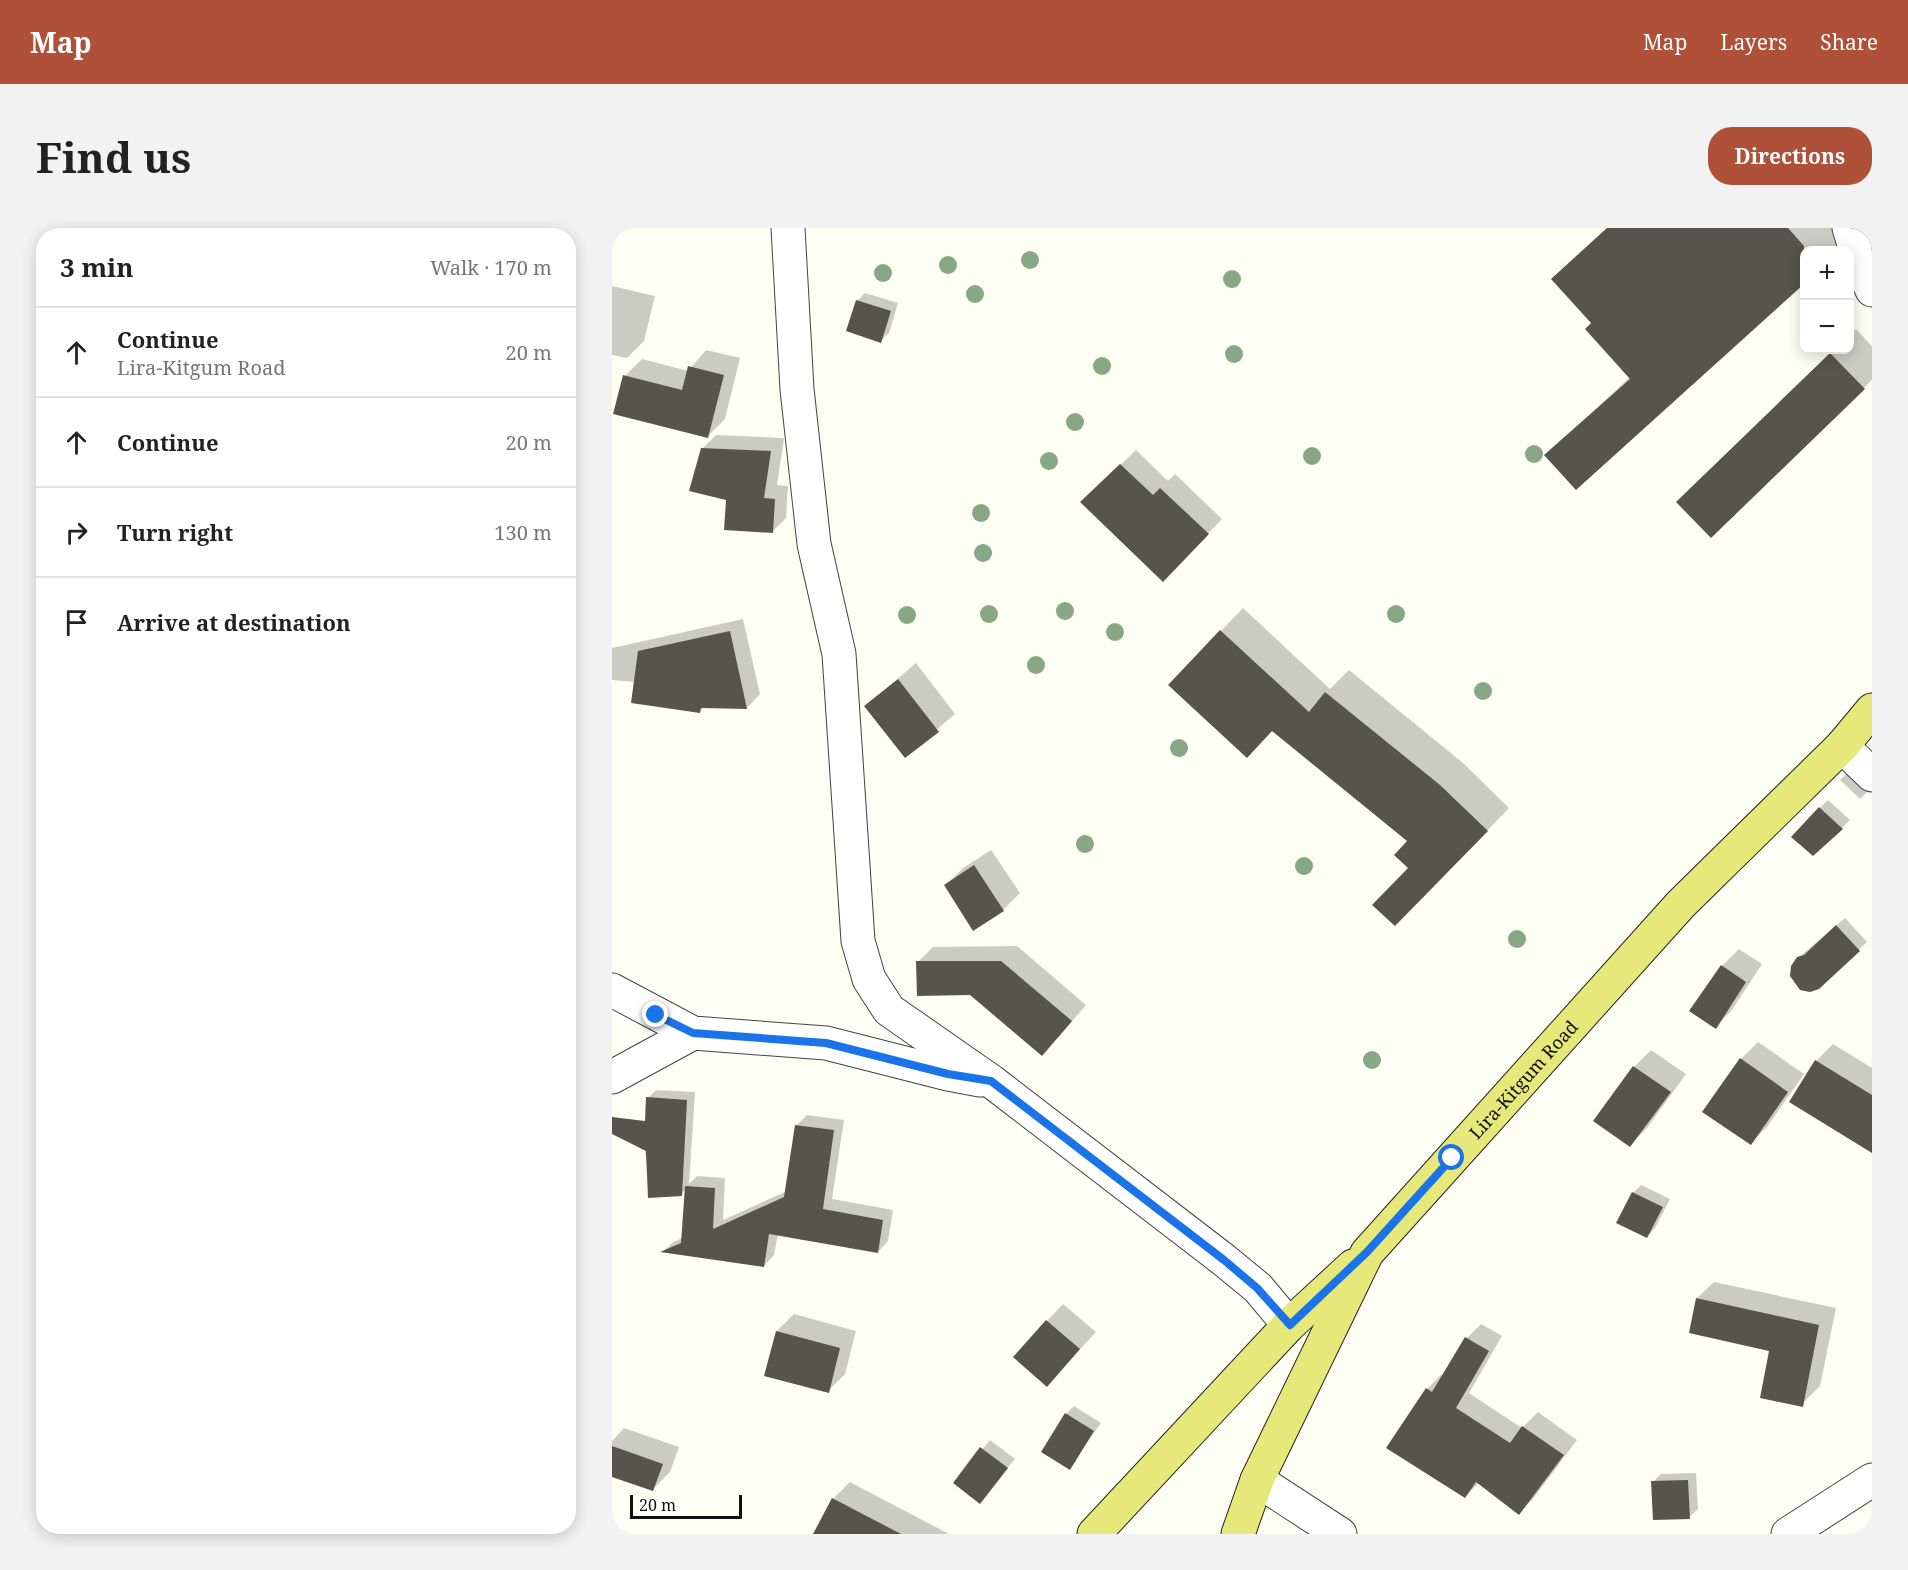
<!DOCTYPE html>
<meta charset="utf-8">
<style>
body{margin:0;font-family:"Noto Serif",serif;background:#f2f2f2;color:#222}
.controls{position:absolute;right:18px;top:18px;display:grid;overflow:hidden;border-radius:12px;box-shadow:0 3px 15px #0003}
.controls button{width:54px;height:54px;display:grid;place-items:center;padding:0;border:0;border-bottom:2px solid #e0e0e0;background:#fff;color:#222;font:30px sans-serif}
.scale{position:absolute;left:18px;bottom:15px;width:112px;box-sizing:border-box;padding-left:6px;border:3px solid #101010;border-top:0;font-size:16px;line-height:21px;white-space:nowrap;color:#101010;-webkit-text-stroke:4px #fff;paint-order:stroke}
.stop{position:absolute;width:18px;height:18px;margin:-14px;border:4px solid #1a73e8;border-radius:50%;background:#fff}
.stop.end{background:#1a73e8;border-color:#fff;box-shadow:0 2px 6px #0008}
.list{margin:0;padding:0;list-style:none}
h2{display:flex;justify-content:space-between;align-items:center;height:78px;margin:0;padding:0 24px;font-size:26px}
h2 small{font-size:20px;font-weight:400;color:#767676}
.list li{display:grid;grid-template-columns:39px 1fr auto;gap:18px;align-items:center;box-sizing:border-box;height:90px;padding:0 24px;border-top:2px solid #e0e0e0}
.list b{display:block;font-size:22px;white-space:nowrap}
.list p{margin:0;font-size:20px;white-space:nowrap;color:#767676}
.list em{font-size:20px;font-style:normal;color:#767676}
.icon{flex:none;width:33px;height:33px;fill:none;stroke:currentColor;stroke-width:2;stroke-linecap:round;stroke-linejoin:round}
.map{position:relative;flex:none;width:1260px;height:1306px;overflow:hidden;border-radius:24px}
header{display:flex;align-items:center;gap:36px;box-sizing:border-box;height:84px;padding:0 30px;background:#af5038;color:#fff}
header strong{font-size:28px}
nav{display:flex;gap:33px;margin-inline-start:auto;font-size:21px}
.intro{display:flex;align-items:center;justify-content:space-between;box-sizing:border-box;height:144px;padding:0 36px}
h1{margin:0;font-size:42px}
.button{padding:15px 27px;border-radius:24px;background:#af5038;color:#fff;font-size:21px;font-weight:700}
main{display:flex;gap:36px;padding:0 36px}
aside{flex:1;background:#fff;border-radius:24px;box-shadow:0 3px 15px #0003}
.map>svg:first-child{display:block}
.shadow{fill:#0003}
.building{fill:#57544d}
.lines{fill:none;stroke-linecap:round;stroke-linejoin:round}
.minor-casing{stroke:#434343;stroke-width:35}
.major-casing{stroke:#212121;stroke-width:35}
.minor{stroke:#fff;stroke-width:33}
.major{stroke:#e7e87a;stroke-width:33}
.tree{fill:#87a785}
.route{stroke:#1a73e8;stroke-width:8}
.labels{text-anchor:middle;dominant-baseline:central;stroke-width:6;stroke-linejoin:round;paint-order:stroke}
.street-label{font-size:18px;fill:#101010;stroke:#fff}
</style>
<header>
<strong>Map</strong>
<nav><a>Map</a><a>Layers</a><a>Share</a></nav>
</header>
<div class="intro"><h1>Find us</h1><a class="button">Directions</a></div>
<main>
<aside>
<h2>3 min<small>Walk · 170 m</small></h2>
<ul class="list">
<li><svg class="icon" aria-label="ahead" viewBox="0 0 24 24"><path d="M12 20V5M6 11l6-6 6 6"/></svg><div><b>Continue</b><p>Lira-Kitgum Road</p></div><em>20 m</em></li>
<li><svg class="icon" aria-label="ahead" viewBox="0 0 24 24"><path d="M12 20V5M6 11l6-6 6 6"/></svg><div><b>Continue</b></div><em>20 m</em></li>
<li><svg class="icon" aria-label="right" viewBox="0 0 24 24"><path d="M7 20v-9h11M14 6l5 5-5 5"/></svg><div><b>Turn right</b></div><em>130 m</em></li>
<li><svg class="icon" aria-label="arrive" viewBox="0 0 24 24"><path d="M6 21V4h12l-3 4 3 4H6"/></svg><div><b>Arrive at destination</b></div></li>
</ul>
</aside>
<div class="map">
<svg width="1260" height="1306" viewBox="0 0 1260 1306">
<rect width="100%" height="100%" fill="#fdfef4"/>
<!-- shadow -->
<path class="shadow" d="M 995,0 L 1228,0 L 1238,11 L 1226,22 L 1192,22 L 1192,54 L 964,260 L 935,227 L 1018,149 L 981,95 L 941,51 Z
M 0,58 L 43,68 L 32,113 L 15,130 L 0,127 Z
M 253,65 L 286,75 L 277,105 L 268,113 L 245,73 Z
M 1244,101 L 1260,118 L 1260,152 L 1099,308 L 1091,249 L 1223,122 L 1238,122 L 1238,107 Z
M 94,122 L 128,130 L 113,191 L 96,208 L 13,148 L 30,131 L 76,143 Z
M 104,207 L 172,210 L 165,257 L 176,258 L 174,290 L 161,303 L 91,220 Z
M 524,222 L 556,253 L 563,246 L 610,291 L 566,337 L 470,274 Z
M 631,380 L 718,461 L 737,442 L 851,535 L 897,580 L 806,674 L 798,640 L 797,613 L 609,403 Z
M 131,391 L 148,466 L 135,480 L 93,478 L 88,483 L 23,454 L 0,452 L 0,420 Z
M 304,435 L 343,486 L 293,528 L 254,478 Z
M 1241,539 L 1260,559 L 1248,571 L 1228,552 Z
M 1216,572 L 1238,592 L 1230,600 L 1208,580 Z
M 379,622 L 408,665 L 391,682 L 334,657 L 351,640 Z
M 1233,690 L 1255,714 L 1206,760 L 1186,730 Z
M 405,718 L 474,777 L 445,811 L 359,766 L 306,734 L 321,719 Z
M 1127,721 L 1150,736 L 1120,782 L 1103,799 L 1110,738 Z
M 1146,814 L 1192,846 L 1155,899 L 1139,915 L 1129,831 Z
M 1221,816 L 1260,840 L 1260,923 L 1204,833 Z
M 1039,822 L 1074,846 L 1035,900 L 1018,917 L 983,892 L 1022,839 Z
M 44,862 L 83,864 L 77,956 L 85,948 L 113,950 L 111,992 L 175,963 L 184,898 L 195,887 L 232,892 L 220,971 L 281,982 L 276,1013 L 266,1024 L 166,1006 L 162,1027 L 152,1038 L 52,1023 L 61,1014 L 71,1010 L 74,961 L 69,966 L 38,968 L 33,922 L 36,870 Z
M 1029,957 L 1058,971 L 1043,1000 L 1035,1009 L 1021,965 Z
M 1102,1054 L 1224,1080 L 1208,1158 L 1191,1175 L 1159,1122 L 1085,1070 Z
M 451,1076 L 484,1104 L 435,1157 L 435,1093 Z
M 182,1086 L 244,1103 L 233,1146 L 216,1163 L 165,1103 Z
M 869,1096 L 890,1108 L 857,1165 L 910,1200 L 926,1184 L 965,1212 L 921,1271 L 907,1285 L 867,1255 L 853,1268 L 815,1161 L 829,1147 L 831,1148 L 855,1110 Z
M 462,1178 L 489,1195 L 457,1240 L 454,1186 Z
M 12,1200 L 67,1219 L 58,1244 L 41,1261 L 0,1247 L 0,1213 Z
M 378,1212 L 403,1231 L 368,1274 L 343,1255 Z
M 1084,1245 L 1086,1281 L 1077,1289 L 1041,1254 L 1049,1246 Z
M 238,1254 L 337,1306 L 202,1306 L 221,1271 Z"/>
<!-- building -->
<path class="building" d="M 995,0 L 1176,0 L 1192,18 L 1192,56 L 964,262 L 932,227 L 1018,151 L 973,101 L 979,95 L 939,51 Z
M 244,72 L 279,83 L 269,115 L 234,103 Z
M 1218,125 L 1253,161 L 1099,310 L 1064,274 Z
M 76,138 L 112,147 L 96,210 L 1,186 L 11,147 L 70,162 Z
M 89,220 L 159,223 L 152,270 L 163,271 L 161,305 L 112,302 L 114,272 L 77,263 Z
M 508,236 L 541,267 L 548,260 L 597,306 L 551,354 L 468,274 Z
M 608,402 L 697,484 L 713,464 L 828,557 L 876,603 L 783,698 L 760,677 L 796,640 L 782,627 L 795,613 L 660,503 L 635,530 L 556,457 Z
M 118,403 L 135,481 L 89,480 L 88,485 L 19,475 L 26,423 Z
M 286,451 L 327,504 L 293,530 L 252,478 Z
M 1207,579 L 1231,601 L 1201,628 L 1179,609 Z
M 362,637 L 392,683 L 361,703 L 332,657 Z
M 1224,697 L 1248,723 L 1207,761 L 1198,764 L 1188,762 L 1178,748 L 1179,738 L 1185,729 L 1192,727 Z
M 304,733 L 389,733 L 460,793 L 430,828 L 358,767 L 305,768 Z
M 1109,737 L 1134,754 L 1104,801 L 1077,783 Z
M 1128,830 L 1176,864 L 1139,917 L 1090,884 Z
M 1203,832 L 1260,867 L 1260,925 L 1177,874 Z
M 1021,838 L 1059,864 L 1018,919 L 981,893 Z
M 34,869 L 75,872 L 70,968 L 36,970 L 34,923 L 0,906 L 0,889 L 33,893 Z
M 183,897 L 222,902 L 211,981 L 271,992 L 266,1025 L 157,1006 L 152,1039 L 48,1024 L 69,1015 L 73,958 L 103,960 L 101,1001 L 172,969 Z
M 1020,964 L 1051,979 L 1035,1010 L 1004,995 Z
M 1084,1070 L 1207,1097 L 1191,1179 L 1148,1170 L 1157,1123 L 1077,1105 Z
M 434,1092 L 468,1121 L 435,1159 L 401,1129 Z
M 164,1103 L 228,1120 L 217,1165 L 152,1148 Z
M 853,1109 L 877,1123 L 844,1180 L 898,1215 L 910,1198 L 952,1227 L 907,1287 L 864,1254 L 853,1270 L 774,1220 L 814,1160 L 820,1164 Z
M 453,1185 L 482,1203 L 458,1242 L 429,1224 Z
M 0,1218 L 51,1236 L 41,1263 L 0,1249 Z
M 368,1219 L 396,1240 L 368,1276 L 341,1255 Z
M 1076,1252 L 1078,1291 L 1041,1292 L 1039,1253 Z
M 220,1270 L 289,1306 L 201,1306 Z"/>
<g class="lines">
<!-- minor casing -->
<g class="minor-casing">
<path id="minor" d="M 176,0 L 185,161 L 202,316 L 227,426 L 246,713 L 257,751 L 277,782 L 379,853 L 612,1032 L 646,1060 L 677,1097
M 1237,0 L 1247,33 L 1260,62
M 1230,518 L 1260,547
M 0,762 L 81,805 L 214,815 L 336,846 L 368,852
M 0,849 L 81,805
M 645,1252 L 728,1306
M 1176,1306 L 1260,1252"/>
</g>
<!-- major casing -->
<g class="major-casing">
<g id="major">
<path d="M 482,1306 L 677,1097 L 741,1038"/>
<path id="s1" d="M 626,1306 L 645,1252 L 755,1025 L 1069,676 L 1230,518 L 1260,482"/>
</g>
</g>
<!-- minor -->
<use href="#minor" class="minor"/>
<!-- major -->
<use href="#major" class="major"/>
</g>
<!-- trees -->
<g class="tree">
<circle cx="418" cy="32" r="9"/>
<circle cx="336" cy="37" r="9"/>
<circle cx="271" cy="45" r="9"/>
<circle cx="620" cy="51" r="9"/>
<circle cx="363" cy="66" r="9"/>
<circle cx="622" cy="126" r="9"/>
<circle cx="490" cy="138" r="9"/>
<circle cx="463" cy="194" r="9"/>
<circle cx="922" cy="226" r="9"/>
<circle cx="700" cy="228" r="9"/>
<circle cx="437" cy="233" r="9"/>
<circle cx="369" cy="285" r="9"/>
<circle cx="371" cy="325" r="9"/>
<circle cx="453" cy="383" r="9"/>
<circle cx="377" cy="386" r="9"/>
<circle cx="784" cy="386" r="9"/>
<circle cx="295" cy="387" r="9"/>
<circle cx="503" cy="404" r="9"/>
<circle cx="424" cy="437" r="9"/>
<circle cx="871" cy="463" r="9"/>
<circle cx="567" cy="520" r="9"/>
<circle cx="473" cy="616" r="9"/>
<circle cx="692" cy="638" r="9"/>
<circle cx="905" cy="711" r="9"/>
<circle cx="760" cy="832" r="9"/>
</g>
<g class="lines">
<!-- route -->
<path class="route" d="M 44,787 L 81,805 L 214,815 L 336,846 L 379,853 L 612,1032 L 645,1060 L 678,1097 L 755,1024 L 840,930"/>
</g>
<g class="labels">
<!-- street labels -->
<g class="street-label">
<text stroke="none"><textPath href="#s1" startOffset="543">Lira-Kitgum Road</textPath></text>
</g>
</g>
</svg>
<div class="controls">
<button>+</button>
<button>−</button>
</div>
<div class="scale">20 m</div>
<div class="stop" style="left:840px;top:930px"></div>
<div class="stop end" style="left:44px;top:787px"></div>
</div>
</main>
